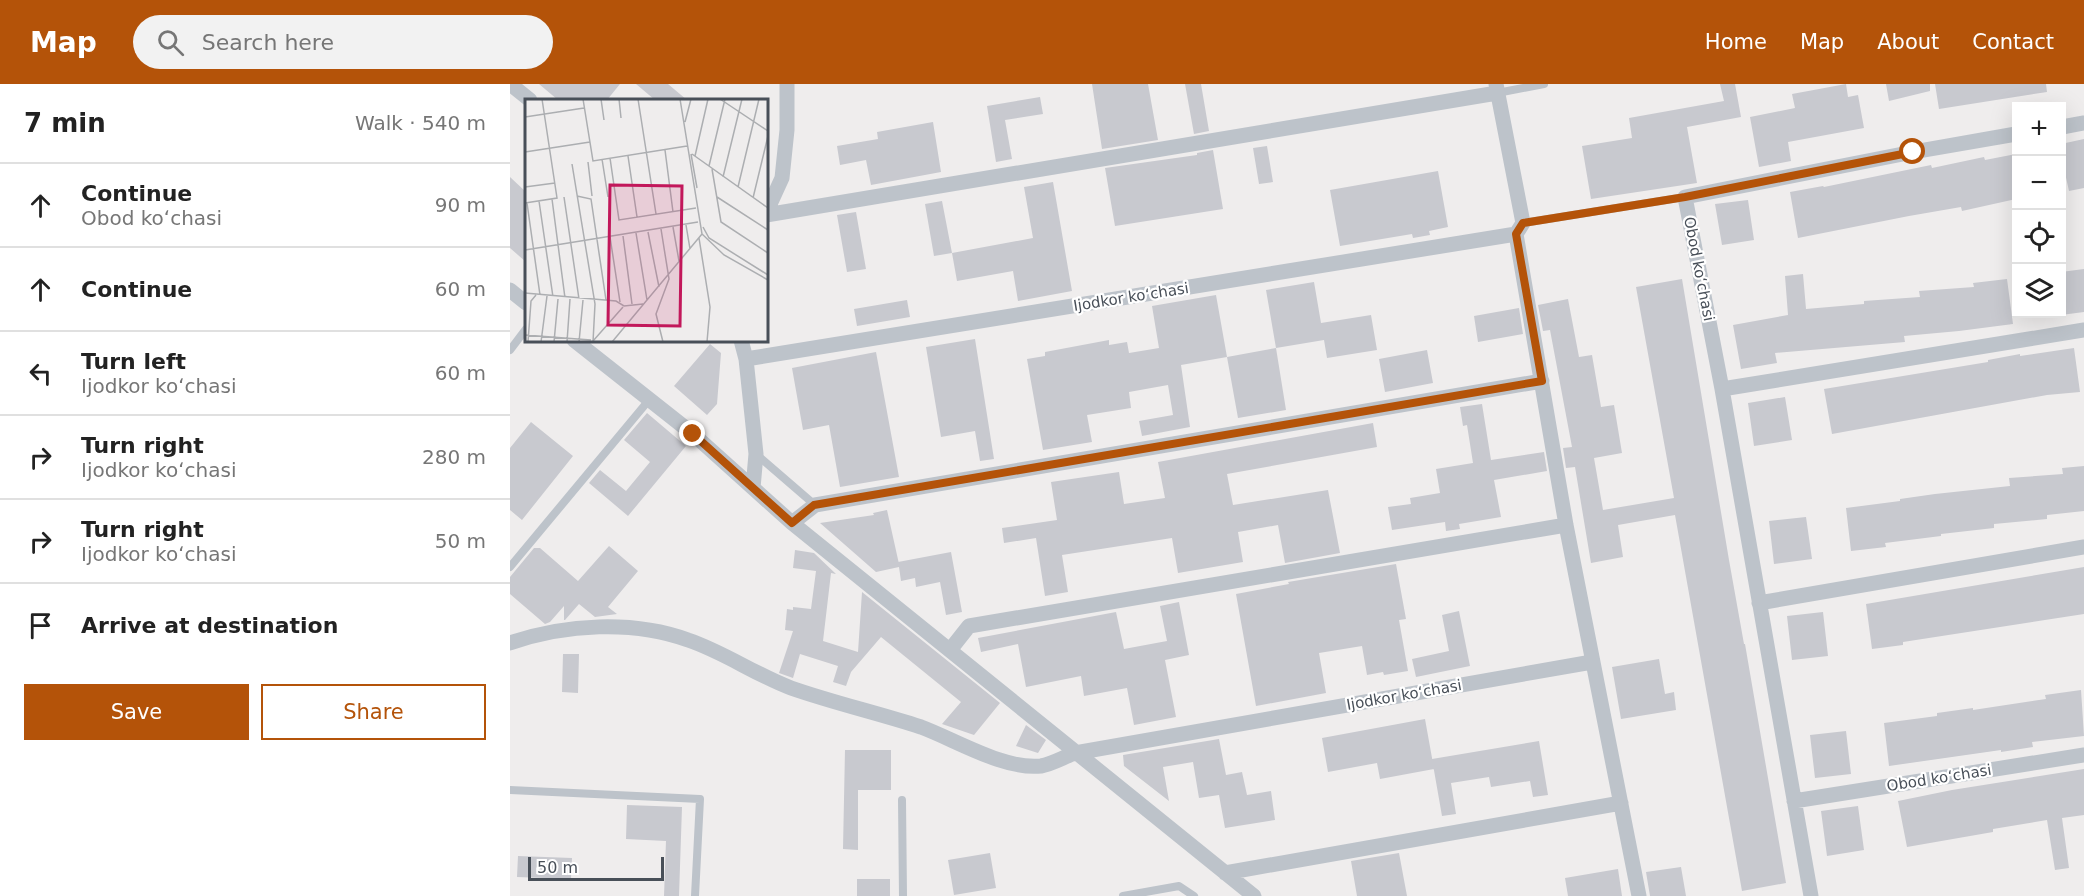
<!DOCTYPE html>
<meta charset="utf-8">
<style>
body{margin:0;font-family:"DejaVu Sans",sans-serif;background:#f2f2f2;color:#222}
.controls{position:absolute;right:18px;top:18px;display:grid;overflow:hidden;border-radius:0px;box-shadow:0 6px 24px #0002}
.controls button{width:54px;height:54px;display:grid;place-items:center;padding:0;border:0;border-bottom:2px solid #e0e0e0;background:#fff;color:#222;font:30px sans-serif}
.scale{position:absolute;left:18px;bottom:15px;width:136px;box-sizing:border-box;padding-left:6px;border:3px solid #484f58;border-top:0;font-size:16px;line-height:21px;white-space:nowrap;color:#484f58;-webkit-text-stroke:4px #fff;paint-order:stroke}
.stop{position:absolute;width:18px;height:18px;margin:-14px;border:4px solid #b45309;border-radius:50%;background:#fff}
.stop.end{background:#b45309;border-color:#fff;box-shadow:0 2px 6px #0008}
.list{margin:0;padding:0;list-style:none}
h2{display:flex;justify-content:space-between;align-items:center;height:78px;margin:0;padding:0 24px;font-size:26px}
h2 small{font-size:20px;font-weight:400;color:#767676}
.list li{display:grid;grid-template-columns:39px 1fr auto;gap:18px;align-items:center;box-sizing:border-box;height:84px;padding:0 24px;border-top:2px solid #e0e0e0}
.list b{display:block;font-size:22px;white-space:nowrap}
.list p{margin:0;font-size:20px;white-space:nowrap;color:#767676}
.list em{font-size:20px;font-style:normal;color:#767676}
.actions{display:flex;gap:12px;padding:18px 24px}
.actions a{flex:1;padding:14px 0;border:2px solid #b45309;border-radius:0px;text-align:center;font-size:21px;color:#b45309}
.actions .main{background:#b45309;color:#fff}
.icon{flex:none;width:33px;height:33px;fill:none;stroke:currentColor;stroke-width:2;stroke-linecap:round;stroke-linejoin:round}
.map{position:relative;flex:none;width:1574px;height:812px;overflow:hidden}
header{display:flex;align-items:center;gap:36px;box-sizing:border-box;height:84px;padding:0 30px;background:#b45309;color:#fff}
header strong{font-size:28px}
nav{display:flex;gap:33px;margin-inline-start:auto;font-size:21px}
.search{width:420px;height:54px;background:#f2f2f2;display:flex;align-items:center;gap:15px;box-sizing:border-box;padding:0 21px;border-radius:33px;color:#767676;font-size:22px}
main{display:flex}
aside{flex:1;background:#fff}
.map>svg:first-child{display:block}
.building{fill:#c8c9cf}
.lines{fill:none;stroke-linecap:round;stroke-linejoin:round}
.lane{stroke:#bdc3ca;stroke-width:8}
.street{stroke:#bdc3ca;stroke-width:15}
.route{stroke:#b45309;stroke-width:8}
.labels{text-anchor:middle;dominant-baseline:central;stroke-width:4.5;stroke-linejoin:round;paint-order:stroke}
.street-label{font-size:15px;fill:#484f58;stroke:#fff}
.inset-road{fill:none;stroke:#acaeb1;stroke-width:1.5}
.view{fill:#c2185b;fill-opacity:0.15;stroke:#c2185b;stroke-width:3}
.inset-edge{fill:none;stroke:#484f58;stroke-width:3}
</style>
<header>
<strong>Map</strong>
<div class="search"><svg class="icon" aria-label="search" viewBox="0 0 24 24"><circle cx="10" cy="10" r="6"/><path d="M15 15l6 6"/></svg>Search here</div>
<nav><a>Home</a><a>Map</a><a>About</a><a>Contact</a></nav>
</header>
<main>
<aside>
<h2>7 min<small>Walk · 540 m</small></h2>
<ul class="list">
<li><svg class="icon" aria-label="ahead" viewBox="0 0 24 24"><path d="M12 20V5M6 11l6-6 6 6"/></svg><div><b>Continue</b><p>Obod koʻchasi</p></div><em>90 m</em></li>
<li><svg class="icon" aria-label="ahead" viewBox="0 0 24 24"><path d="M12 20V5M6 11l6-6 6 6"/></svg><div><b>Continue</b></div><em>60 m</em></li>
<li><svg class="icon" aria-label="left" viewBox="0 0 24 24"><path d="M17 20v-9H6M10 6l-5 5 5 5"/></svg><div><b>Turn left</b><p>Ijodkor koʻchasi</p></div><em>60 m</em></li>
<li><svg class="icon" aria-label="right" viewBox="0 0 24 24"><path d="M7 20v-9h11M14 6l5 5-5 5"/></svg><div><b>Turn right</b><p>Ijodkor koʻchasi</p></div><em>280 m</em></li>
<li><svg class="icon" aria-label="right" viewBox="0 0 24 24"><path d="M7 20v-9h11M14 6l5 5-5 5"/></svg><div><b>Turn right</b><p>Ijodkor koʻchasi</p></div><em>50 m</em></li>
<li><svg class="icon" aria-label="arrive" viewBox="0 0 24 24"><path d="M6 21V4h12l-3 4 3 4H6"/></svg><div><b>Arrive at destination</b></div></li>
</ul>
<div class="actions"><a class="main">Save</a><a>Share</a></div>
</aside>
<div class="map">
<svg width="1574" height="812" viewBox="0 0 1574 812">
<rect width="100%" height="100%" fill="#efeded"/>
<!-- building -->
<path class="building" d="M 29,0 L 110,0 L 97,16 L 48,16 Z
M 126,0 L 158,0 L 177,16 L 145,16 Z
M 582,0 L 638,0 L 648,56 L 592,65 Z
M 675,0 L 691,0 L 699,47 L 684,50 Z
M 1210,0 L 1225,0 L 1231,33 L 1177,43 L 1187,99 L 1081,115 L 1072,62 L 1122,54 L 1119,34 L 1214,17 Z
M 1336,0 L 1338,13 L 1348,11 L 1354,44 L 1278,58 L 1281,77 L 1249,83 L 1240,33 L 1285,24 L 1282,10 Z
M 1376,0 L 1420,0 L 1420,7 L 1379,17 Z
M 1425,0 L 1536,0 L 1537,8 L 1429,25 Z
M 530,13 L 533,30 L 495,36 L 502,75 L 486,78 L 477,22 Z
M 423,38 L 431,88 L 361,101 L 356,76 L 330,81 L 327,62 L 368,55 L 367,48 Z
M 1574,55 L 1574,104 L 1559,107 L 1551,71 L 1551,60 Z
M 757,62 L 763,98 L 749,100 L 743,64 Z
M 703,66 L 713,125 L 605,142 L 595,84 L 687,71 L 687,69 Z
M 1506,70 L 1506,115 L 1452,127 L 1451,123 L 1399,132 L 1288,154 L 1280,108 L 1313,102 L 1314,103 L 1421,81 L 1422,84 L 1474,73 L 1475,76 Z
M 928,87 L 938,143 L 919,147 L 920,151 L 903,154 L 902,150 L 830,162 L 820,106 Z
M 0,93 L 16,108 L 16,178 L 0,164 Z
M 543,98 L 562,207 L 508,217 L 503,187 L 447,197 L 442,169 L 523,154 L 514,103 Z
M 1238,116 L 1244,156 L 1212,161 L 1205,120 Z
M 432,117 L 442,169 L 424,172 L 415,120 Z
M 346,128 L 356,185 L 337,188 L 327,131 Z
M 1574,185 L 1574,228 L 1551,231 L 1551,188 Z
M 1293,190 L 1296,225 L 1354,220 L 1354,217 L 1410,213 L 1409,207 L 1464,203 L 1463,199 L 1497,195 L 1503,240 L 1449,247 L 1394,252 L 1395,258 L 1265,269 L 1267,279 L 1231,285 L 1223,241 L 1278,231 L 1275,192 Z
M 1172,195 L 1219,476 L 1234,560 L 1235,560 L 1276,799 L 1232,807 L 1165,431 L 1108,441 L 1113,473 L 1081,479 L 1065,383 L 1056,384 L 1053,364 L 1062,363 L 1040,246 L 1033,247 L 1028,221 L 1058,215 L 1069,273 L 1082,271 L 1091,323 L 1104,321 L 1112,369 L 1084,374 L 1093,426 L 1164,414 L 1126,203 Z
M 804,198 L 811,239 L 861,231 L 867,266 L 817,274 L 814,256 L 766,264 L 756,206 Z
M 706,211 L 717,273 L 671,281 L 680,343 L 632,352 L 629,337 L 663,331 L 658,301 L 619,308 L 621,324 L 577,331 L 582,358 L 533,366 L 517,275 L 535,272 L 535,268 L 599,256 L 599,261 L 617,258 L 619,269 L 649,264 L 642,222 Z
M 397,216 L 400,233 L 347,242 L 344,225 Z
M 1009,224 L 1013,250 L 968,258 L 964,232 Z
M 465,255 L 484,375 L 470,377 L 465,347 L 431,353 L 416,263 Z
M 200,260 L 211,269 L 207,320 L 197,331 L 164,302 Z
M 766,264 L 776,326 L 728,334 L 717,273 Z
M 1564,264 L 1570,308 L 1537,311 L 1322,350 L 1314,305 L 1478,278 L 1478,276 L 1510,270 L 1510,272 Z
M 917,266 L 923,299 L 875,308 L 869,275 Z
M 366,268 L 389,393 L 330,403 L 319,341 L 293,346 L 282,284 Z
M 1275,313 L 1282,356 L 1244,362 L 1238,319 Z
M 972,320 L 981,376 L 1034,368 L 1037,387 L 984,396 L 991,433 L 949,440 L 950,445 L 936,447 L 935,438 L 882,446 L 878,423 L 901,420 L 900,414 L 930,409 L 926,385 L 963,379 L 957,341 L 953,342 L 950,323 Z
M 137,329 L 176,362 L 118,432 L 79,399 L 90,386 L 116,407 L 140,378 L 114,356 Z
M 21,338 L 63,372 L 12,436 L 0,426 L 0,364 Z
M 863,339 L 867,363 L 717,390 L 723,421 L 818,406 L 830,469 L 775,479 L 768,441 L 728,448 L 733,478 L 668,489 L 662,454 L 552,471 L 558,508 L 535,512 L 526,454 L 494,459 L 492,444 L 547,436 L 541,398 L 609,388 L 614,420 L 655,414 L 648,378 Z
M 1574,382 L 1574,427 L 1537,431 L 1537,435 L 1484,440 L 1484,444 L 1431,450 L 1431,452 L 1375,459 L 1376,463 L 1341,467 L 1336,424 L 1390,417 L 1390,415 L 1425,410 L 1500,402 L 1499,394 L 1553,390 L 1552,384 Z
M 377,426 L 389,480 L 388,478 L 441,468 L 452,528 L 436,531 L 430,498 L 406,503 L 405,494 L 391,497 L 389,483 L 366,488 L 310,439 L 364,431 L 363,429 Z
M 1296,433 L 1302,475 L 1264,480 L 1259,437 Z
M 99,462 L 128,487 L 98,523 L 107,530 L 85,533 L 69,520 L 55,536 L 54,536 L 54,522 L 40,538 L 35,540 L 0,510 L 0,493 L 24,464 L 30,464 L 68,497 Z
M 285,466 L 304,469 L 326,490 L 321,489 L 313,557 L 348,568 L 352,508 L 490,619 L 464,651 L 432,640 L 451,618 L 371,553 L 341,588 L 336,602 L 323,598 L 328,582 L 290,570 L 283,594 L 269,589 L 283,547 L 275,546 L 277,525 L 283,526 L 283,523 L 301,525 L 306,487 L 283,484 Z
M 886,480 L 896,535 L 889,536 L 898,587 L 874,591 L 873,588 L 857,591 L 852,562 L 809,569 L 816,609 L 746,622 L 726,510 L 779,500 L 778,498 Z
M 1574,483 L 1574,530 L 1393,558 L 1393,561 L 1362,565 L 1356,520 Z
M 669,518 L 679,571 L 655,576 L 666,633 L 624,641 L 617,604 L 574,612 L 571,592 L 516,603 L 508,560 L 471,568 L 468,554 L 606,528 L 614,565 L 657,557 L 650,522 Z
M 949,527 L 960,582 L 906,593 L 902,575 L 939,567 L 932,531 Z
M 1313,528 L 1318,572 L 1282,576 L 1277,532 Z
M 53,570 L 69,570 L 68,609 L 52,608 Z
M 1149,575 L 1155,610 L 1164,608 L 1166,626 L 1111,635 L 1102,583 Z
M 1571,606 L 1574,652 L 1522,658 L 1523,663 L 1491,668 L 1491,666 L 1379,682 L 1374,639 L 1427,632 L 1427,629 L 1463,624 L 1463,626 L 1536,615 L 1535,611 Z
M 915,635 L 924,685 L 870,695 L 867,679 L 818,688 L 812,654 Z
M 516,641 L 536,656 L 528,669 L 506,662 Z
M 1336,647 L 1341,690 L 1305,694 L 1300,651 Z
M 709,655 L 716,691 L 732,688 L 737,711 L 761,707 L 765,736 L 715,744 L 709,711 L 689,714 L 683,678 L 653,683 L 659,717 L 614,682 L 613,671 Z
M 1029,657 L 1038,711 L 1023,713 L 1020,697 L 981,703 L 979,693 L 941,699 L 946,730 L 932,732 L 922,675 Z
M 335,666 L 381,666 L 381,706 L 348,706 L 348,766 L 333,765 Z
M 1574,685 L 1574,731 L 1552,734 L 1559,784 L 1545,786 L 1537,736 L 1483,745 L 1483,748 L 1397,763 L 1388,717 L 1442,706 Z
M 117,721 L 172,723 L 169,812 L 154,812 L 156,757 L 116,755 Z
M 1348,722 L 1354,766 L 1317,772 L 1311,727 Z
M 480,769 L 486,804 L 444,811 L 438,776 Z
M 889,769 L 897,812 L 847,812 L 841,777 Z
M 8,772 L 62,774 L 61,795 L 7,793 Z
M 1171,783 L 1176,812 L 1140,812 L 1136,788 Z
M 1108,785 L 1112,812 L 1058,812 L 1055,794 Z
M 347,795 L 380,795 L 380,812 L 347,812 Z"/>
<g class="lines">
<!-- lane -->
<path class="lane" d="M 987,9 L 1034,0
M 1013,139 L 1175,113
M 0,266 L 16,245
M 247,371 L 305,421
M 0,483 L 139,316
M 0,706 L 190,715 L 185,812
M 392,716 L 393,812
M 613,812 L 669,802 L 684,812"/>
<!-- street -->
<path class="street" d="M 0,0 L 20,16
M 986,0 L 1013,139 L 1006,150 L 1056,441 L 1129,812
M 1552,43 L 1574,39
M 256,129 L 272,94 L 277,46 L 277,0
M 256,131 L 987,9
M 0,206 L 16,219
M 64,256 L 183,350 L 282,439 L 744,812
M 231,256 L 236,275 L 246,370 L 243,404
M 236,275 L 1006,150
M 1212,305 L 1574,246
M 282,439 L 305,421 L 1032,297
M 1249,519 L 1574,463
M 0,559 C 55,540 123,536 178,556 C 214,568 246,591 281,604 C 324,619 368,629 411,643 C 446,656 494,686 531,682 C 542,680 554,673 565,669 L 1082,578
M 440,566 L 459,542 L 1056,441
M 1284,717 L 1574,671
M 715,789 L 1111,719
M 1301,812 L 1212,305 L 1175,113 L 1403,68 L 1506,50"/>
</g>
<g class="lines">
<!-- route -->
<path class="route" d="M 183,350 L 282,439 L 304,421 L 1032,297 L 1006,150 L 1013,139 L 1175,113 L 1403,68"/>
</g>
<g class="labels">
<!-- street labels -->
<g class="street-label">
<text transform="translate(1189 185) rotate(79)">Obod koʻchasi</text>
<text transform="translate(621 213) rotate(-9)">Ijodkor koʻchasi</text>
<text transform="translate(894 611) rotate(-10)">Ijodkor koʻchasi</text>
<text transform="translate(1429 694) rotate(-9)">Obod koʻchasi</text>
</g>
</g>
<!-- overview -->
<g transform="translate(15 15)">
<rect width="243" height="243" fill="#efeded"/>
<path class="inset-road" d="M 58,0 L 68,62 L 162,47M 76,0 L 79,21M 94,0 L 96,19M 113,0 L 131,115M 155,0 L 177,135 L 199,156 L 243,181M 195,0 L 243,32M 0,18 L 59,9M 160,23 L 166,0M 140,51 L 148,113M 0,53 L 65,43M 166,55 L 172,89M 167,55 L 243,109M 103,57 L 112,118M 170,57 L 183,0M 85,59 L 94,121 L 171,109M 77,60 L 83,98M 63,63 L 67,97M 47,65 L 70,205 L 68,243M 184,67 L 200,0M 187,70 L 196,123 L 243,154M 198,78 L 217,0M 0,88 L 30,84M 213,88 L 234,0M 52,97 L 66,100 L 81,201M 39,98 L 54,200M 192,98 L 243,131M 228,99 L 243,37M 27,100 L 40,199M 14,102 L 28,198M 0,104 L 32,99 L 17,0M 2,104 L 15,196M 161,126 L 165,150M 148,128 L 154,162M 178,128 L 184,139 L 243,176M 136,130 L 144,180 L 131,215 L 138,243M 123,133 L 134,188M 111,134 L 122,201M 98,137 L 107,205M 85,138 L 95,203M 174,139 L 185,208 L 182,243M 0,151 L 173,123M 0,194 L 91,202 L 99,207 L 118,205M 0,236 L 66,241M 68,242 L 98,208M 3,243 L 6,202 L 11,196M 16,243 L 22,197M 29,243 L 33,200M 42,243 L 45,200M 54,243 L 58,201M 87,243 L 177,135"/>
<path class="view" d="M 85,86 L 157,87 L 155,227 L 83,226 Z"/>
<rect width="243" height="243" class="inset-edge"/>
</g>
</svg>
<div class="controls">
<button>+</button>
<button>−</button>
<button><svg class="icon" aria-label="locate" viewBox="0 0 24 24"><circle cx="12" cy="12" r="6"/><path d="M12 2v4M12 18v4M2 12h4M18 12h4"/></svg></button>
<button><svg class="icon" aria-label="layers" viewBox="0 0 24 24"><path d="M12 4l9 5-9 5-9-5zM3 14l9 5 9-5"/></svg></button>
</div>
<div class="scale">50 m</div>
<div class="stop" style="left:1403px;top:68px"></div>
<div class="stop end" style="left:183px;top:350px"></div>
</div>
</main>
